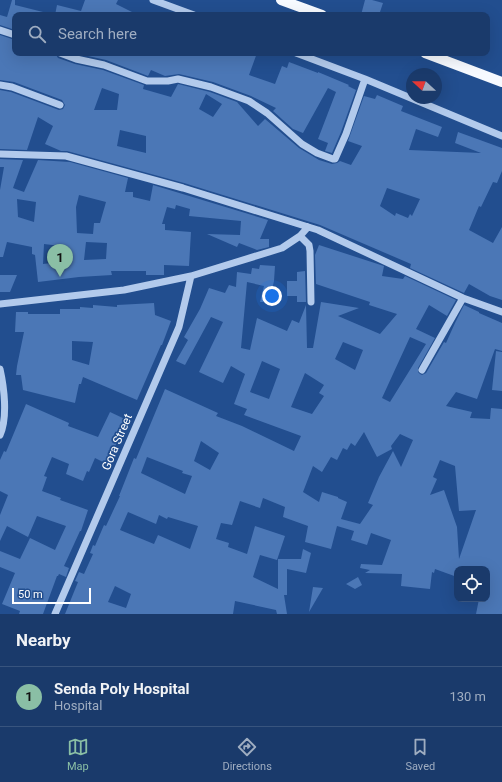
<!DOCTYPE html>
<style>
body{margin:0;font-family:Roboto,sans-serif;background:#274573;color:#f1f3f6}
.controls{position:absolute;right:12px;bottom:12px;display:grid;overflow:hidden;border-radius:8px;box-shadow:0 4px 16px #0002}
.controls button{width:36px;height:36px;display:grid;place-items:center;padding:0;border:0;border-bottom:1px solid #38547e;background:#1a3a6b;color:#f1f3f6;font:20px sans-serif}
.compass{position:absolute;left:406px;top:68px;width:36px;height:36px;border-radius:50%;background:#1a3a6b;box-shadow:0 4px 16px #0002;rotate:291deg}
.scale{position:absolute;left:12px;bottom:10px;width:79px;box-sizing:border-box;padding-left:4px;border:2px solid #fff;border-top:0;font-size:11px;line-height:14px;white-space:nowrap;color:#fff;-webkit-text-stroke:3px #224e8f;paint-order:stroke}
.you{position:absolute;left:272px;top:296px;width:14px;height:14px;margin:-10px;border:3px solid #fff;border-radius:50%;background:#1a73e8;box-shadow:0 0 0 6px #1a73e833}
.badge{display:grid;place-items:center;width:26px;height:26px;border-radius:50%;background:#8abfa5;color:#111;font-size:13px;font-weight:700}
.pin{position:absolute;translate:-50% -33px;filter:drop-shadow(0 1px 2px #0008)}
.pin::after{content:'';position:absolute;top:21px;width:14px;height:12px;background:inherit;clip-path:polygon(0 0,100% 0,50% 100%)}
.list{margin:0;padding:0;list-style:none}
h2{display:flex;justify-content:space-between;align-items:center;height:52px;margin:0;padding:0 16px;font-size:17px}
h2 small{font-size:13px;font-weight:400;color:#9fadc1}
.list li{display:grid;grid-template-columns:26px 1fr auto;gap:12px;align-items:center;box-sizing:border-box;height:60px;padding:0 16px;border-top:1px solid #38547e}
.list b{display:block;font-size:15px;white-space:nowrap}
.list p{margin:0;font-size:13px;white-space:nowrap;color:#9fadc1}
.list em{font-size:13px;font-style:normal;color:#9fadc1}
.icon{flex:none;width:22px;height:22px;fill:none;stroke:currentColor;stroke-width:2;stroke-linecap:round;stroke-linejoin:round}
.map{position:relative;flex:none;width:502px;height:614px;overflow:hidden}
.search{position:absolute;background:#1a3a6b;box-shadow:0 4px 16px #0002;left:12px;right:12px;top:12px;height:44px;display:flex;align-items:center;gap:10px;box-sizing:border-box;padding:0 14px;border-radius:8px;color:#9fadc1;font-size:15px}
.sheet{height:112px;background:#1a3a6b}
nav{display:flex;justify-content:space-around;align-items:center;box-sizing:border-box;height:56px;border-top:1px solid #38547e;background:#1a3a6b;font-size:11px;color:#9fadc1}
nav a{display:grid;justify-items:center;gap:2px}
nav .on{color:#8abfa5}
.map>svg:first-child{display:block}
.building{fill:#4b77b6;fill-rule:evenodd}
.lines{fill:none;stroke-linecap:round;stroke-linejoin:round}
.minor{stroke:#b2caec;stroke-width:7}
.major{stroke:#f7faff;stroke-width:10}
.labels{text-anchor:middle;dominant-baseline:central;stroke-width:3.5;stroke-linejoin:round;paint-order:stroke}
.street-label{font-size:12px;fill:#fff;stroke:#224e8f}
</style>
<div class="map">
<svg width="502" height="614" viewBox="0 0 502 614">
<rect width="100%" height="100%" fill="#224e8f"/>
<!-- building -->
<path class="building" d="M 12,0 L 15,0 L 15,5 L 43,12 L 43,15 L 15,15 L 15,30 L 0,25 L 0,15 L 7,17 Z
M 85,0 L 118,0 L 116,4 L 138,15 L 55,15 L 57,5 L 81,11 Z
M 365,0 L 372,0 L 383,3 L 379,15 L 361,15 Z
M 0,35 L 15,40 L 15,53 L 55,53 L 58,58 L 75,64 L 103,70 L 144,85 L 143,89 L 171,97 L 178,84 L 210,92 L 237,102 L 258,126 L 265,119 L 299,148 L 319,160 L 332,164 L 337,163 L 340,161 L 351,165 L 362,146 L 348,141 L 364,96 L 375,99 L 377,95 L 403,106 L 401,111 L 442,127 L 438,137 L 416,129 L 409,150 L 481,153 L 455,143 L 458,132 L 502,148 L 502,171 L 497,183 L 493,182 L 481,207 L 479,206 L 469,230 L 493,243 L 502,227 L 502,300 L 490,296 L 469,284 L 464,293 L 410,268 L 411,264 L 320,225 L 184,183 L 67,151 L 61,151 L 45,144 L 53,126 L 38,117 L 27,150 L 0,149 L 0,90 L 11,92 L 59,110 L 63,109 L 65,105 L 62,100 L 14,82 L 0,80 ZM 102,88 L 119,94 L 117,110 L 94,110 ZM 206,94 L 222,104 L 213,117 L 199,109 ZM 120,130 L 146,136 L 146,153 L 117,146 ZM 387,188 L 420,199 L 412,216 L 410,214 L 408,218 L 396,213 L 395,216 L 380,206 Z
M 74,53 L 128,53 L 137,56 L 138,53 L 257,53 L 249,75 L 275,84 L 282,66 L 287,68 L 289,62 L 318,73 L 318,72 L 349,85 L 348,86 L 356,90 L 341,132 L 332,153 L 325,151 L 328,143 L 318,139 L 336,92 L 328,88 L 303,133 L 293,129 L 273,111 L 276,108 L 251,96 L 213,82 L 179,74 L 165,76 L 151,70 L 148,76 L 106,60 Z
M 0,159 L 23,160 L 13,188 L 24,192 L 38,160 L 70,162 L 128,178 L 125,192 L 133,192 L 133,197 L 150,201 L 153,185 L 268,220 L 260,239 L 269,239 L 269,247 L 257,250 L 239,243 L 237,247 L 207,234 L 240,235 L 241,221 L 189,216 L 190,209 L 176,205 L 175,209 L 167,207 L 162,224 L 165,224 L 165,230 L 191,232 L 189,266 L 164,265 L 164,275 L 146,275 L 146,271 L 111,271 L 112,275 L 79,277 L 38,282 L 35,255 L 32,254 L 32,247 L 7,242 L 3,257 L 0,257 L 0,190 L 4,167 L 0,167 ZM 79,195 L 106,202 L 100,223 L 94,223 L 93,234 L 77,233 L 76,207 ZM 17,199 L 36,202 L 34,222 L 18,217 ZM 86,242 L 107,243 L 106,259 L 84,260 ZM 44,244 L 69,247 L 69,261 L 43,264 Z
M 319,245 L 384,266 L 382,276 L 403,279 L 405,276 L 456,300 L 447,316 L 429,305 L 416,329 L 435,338 L 418,368 L 418,372 L 420,374 L 422,375 L 426,373 L 444,342 L 446,343 L 455,323 L 464,305 L 479,312 L 479,313 L 502,323 L 502,351 L 495,349 L 477,399 L 456,392 L 446,406 L 472,412 L 470,418 L 490,419 L 491,408 L 502,409 L 502,614 L 476,614 L 479,599 L 487,599 L 487,569 L 457,569 L 457,577 L 435,569 L 434,573 L 432,572 L 430,589 L 401,586 L 402,574 L 365,573 L 370,570 L 360,568 L 361,564 L 382,565 L 391,540 L 371,533 L 367,545 L 351,540 L 354,531 L 337,526 L 331,549 L 305,542 L 308,526 L 283,517 L 285,507 L 263,498 L 260,508 L 240,501 L 232,525 L 221,523 L 216,539 L 229,543 L 228,547 L 247,554 L 255,526 L 285,536 L 277,560 L 260,555 L 253,577 L 278,589 L 278,559 L 301,559 L 303,549 L 311,553 L 306,573 L 287,569 L 287,595 L 284,595 L 287,614 L 277,614 L 276,610 L 235,601 L 233,614 L 65,614 L 78,582 L 75,581 L 79,572 L 84,574 L 93,554 L 90,553 L 93,545 L 95,546 L 104,525 L 106,526 L 120,496 L 119,496 L 134,458 L 136,459 L 165,389 L 218,413 L 216,416 L 242,426 L 294,451 L 301,436 L 244,415 L 247,409 L 234,404 L 245,374 L 231,366 L 223,383 L 199,372 L 223,322 L 211,317 L 185,365 L 176,361 L 188,340 L 184,337 L 200,309 L 209,288 L 225,293 L 229,285 L 236,287 L 237,272 L 251,274 L 252,268 L 259,269 L 260,265 L 275,266 L 274,281 L 269,302 L 260,302 L 264,286 L 247,282 L 241,348 L 250,350 L 257,318 L 287,331 L 292,320 L 299,323 L 306,305 L 307,348 L 313,348 L 321,302 L 359,308 L 338,316 L 380,334 L 397,314 L 369,305 L 370,302 L 316,284 L 315,255 ZM 410,337 L 426,344 L 390,402 L 382,398 ZM 343,342 L 363,350 L 355,370 L 335,359 ZM 262,361 L 280,369 L 269,399 L 250,392 ZM 305,373 L 324,385 L 319,393 L 324,396 L 312,414 L 291,407 ZM 364,432 L 377,457 L 392,449 L 391,446 L 400,434 L 413,440 L 401,467 L 393,451 L 379,477 L 368,503 L 373,505 L 360,524 L 341,519 L 347,502 L 338,498 L 338,497 L 322,492 L 319,502 L 303,492 L 313,466 L 322,472 L 331,457 L 337,460 L 343,448 L 347,450 L 351,443 L 355,446 ZM 201,441 L 219,453 L 210,470 L 194,461 ZM 147,457 L 183,471 L 182,473 L 192,476 L 185,494 L 141,473 ZM 440,460 L 455,466 L 459,511 L 476,510 L 459,559 L 457,527 L 444,490 L 430,495 L 437,479 L 433,477 ZM 128,512 L 156,524 L 159,515 L 167,519 L 168,517 L 198,526 L 190,549 L 158,535 L 154,544 L 120,530 ZM 115,586 L 131,594 L 126,608 L 108,602 Z
M 305,271 L 306,302 L 297,302 L 297,296 L 287,296 L 287,281 L 297,281 L 297,272 Z
M 0,275 L 17,275 L 10,292 L 0,292 Z
M 154,303 L 155,315 L 171,321 L 162,345 L 161,345 L 137,400 L 83,377 L 81,384 L 79,384 L 75,403 L 23,390 L 21,375 L 16,375 L 17,366 L 24,332 L 15,332 L 16,312 L 28,312 L 28,314 L 60,314 L 60,309 L 80,309 L 80,307 L 93,308 L 93,305 L 117,307 L 117,305 ZM 72,341 L 93,342 L 89,365 L 72,360 Z
M 496,351 L 502,352 L 502,391 L 492,390 Z
M 26,404 L 69,423 L 68,426 L 98,437 L 110,412 L 127,420 L 107,464 L 95,458 L 89,472 L 87,471 L 83,481 L 66,474 L 69,464 L 52,457 L 44,476 L 47,477 L 42,491 L 61,498 L 60,500 L 88,510 L 81,531 L 80,531 L 64,566 L 69,568 L 66,577 L 59,574 L 58,576 L 57,576 L 43,614 L 19,614 L 20,611 L 2,604 L 15,573 L 0,567 L 0,551 L 20,559 L 30,538 L 55,550 L 66,526 L 37,516 L 28,537 L 7,526 L 0,541 L 0,515 L 8,495 L 0,491 L 0,460 L 4,451 L 6,452 Z
M 358,577 L 362,585 L 355,589 L 346,584 Z
M 313,587 L 323,588 L 309,612 Z"/>
<g class="lines">
<!-- minor -->
<path class="minor" d="M 153,0 L 194,15
M 0,30 L 15,35
M 60,53 L 76,59 L 104,65 L 147,81 L 168,81 L 178,79 L 211,87 L 249,101 L 267,113 L 302,144 L 317,153 L 333,159 L 335,159 L 346,134 L 365,79
M 296,53 L 365,79 L 502,136
M 0,85 L 12,87 L 60,105
M 0,154 L 66,156 L 183,188 L 318,230 L 463,298 L 502,312
M 300,236 L 309,245 L 310,251 L 311,302
M 0,304 L 124,290 L 191,276 L 282,248 L 300,236 L 308,227
M 0,369 C 4,387 8,417 0,435
M 422,370 L 463,298
M 55,614 L 179,327 L 191,276"/>
<!-- major -->
<path class="major" d="M 281,0 L 322,15
M 425,53 L 502,82"/>
</g>
<g class="labels">
<!-- street labels -->
<g class="street-label">
<text transform="translate(117 442) rotate(-67)">Gora Street</text>
</g>
</g>
</svg>
<div class="controls">
<button><svg class="icon" aria-label="locate" viewBox="0 0 24 24"><circle cx="12" cy="12" r="6"/><path d="M12 2v4M12 18v4M2 12h4M18 12h4"/></svg></button>
</div>
<svg class="compass" viewBox="-18 -18 36 36"><path d="M0-13l5 13h-10z" fill="#e53935"/><path d="M0 13l5-13h-10z" fill="#9fadc1"/></svg>
<div class="scale">50 m</div>
<div class="you"></div>
<div class="pin badge" style="left:60px;top:277px">1</div>
<div class="search"><svg class="icon" aria-label="search" viewBox="0 0 24 24"><circle cx="10" cy="10" r="6"/><path d="M15 15l6 6"/></svg>Search here</div>
</div>
<section class="sheet">
<h2>Nearby<small></small></h2>
<ul class="list">
<li><span class="badge">1</span><div><b>Senda Poly Hospital</b><p>Hospital</p></div><em>130 m</em></li>
</ul>
</section>
<nav>
<a class="on"><svg class="icon" aria-label="map" viewBox="0 0 24 24"><path d="M3 6l6-2 6 2 6-2v14l-6 2-6-2-6 2zM9 4v14M15 6v14"/></svg>Map</a>
<a><svg class="icon" aria-label="directions" viewBox="0 0 24 24"><path d="M12 3l9 9-9 9-9-9zM9 14v-3h6M13 9l2 2-2 2"/></svg>Directions</a>
<a><svg class="icon" aria-label="saved" viewBox="0 0 24 24"><path d="M7 4h10v16l-5-4-5 4z"/></svg>Saved</a>
</nav>
